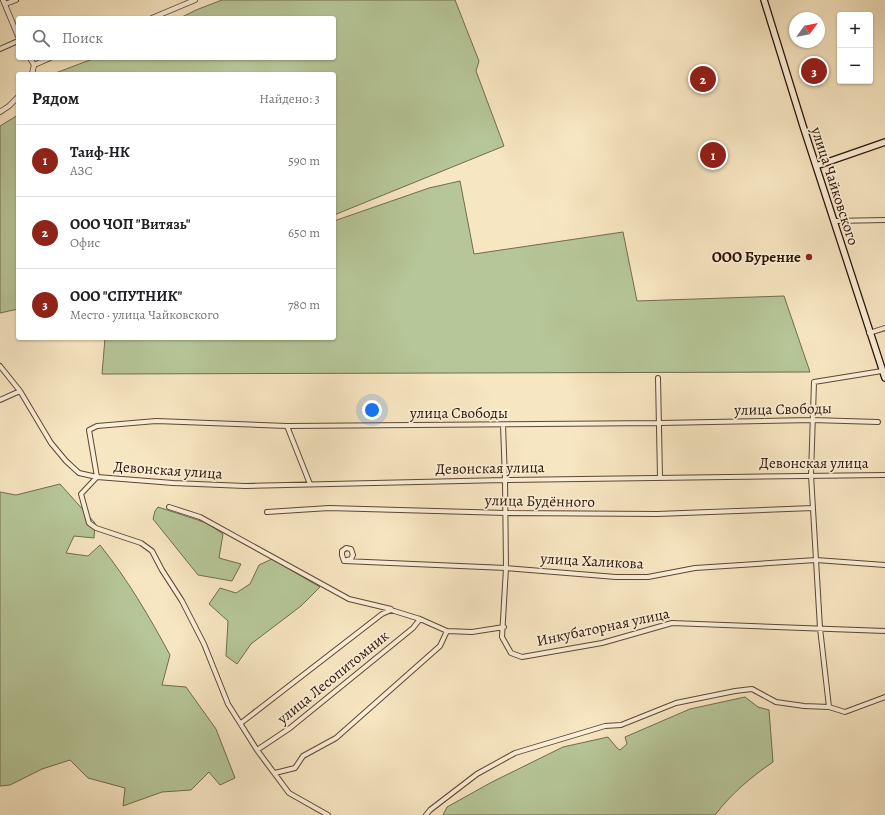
<!DOCTYPE html>
<html lang="ru">
<meta charset="utf-8">
<style>
body{margin:0;font-family:Alegreya,serif;background:#f6f6f6;color:#202124}
.controls{position:absolute;right:12px;top:12px;display:grid;overflow:hidden;border-radius:4px;box-shadow:0 1px 3px #0004}
.controls button{width:36px;height:36px;display:grid;place-items:center;padding:0;border:0;border-bottom:1px solid #e0e0e0;background:#fff;color:#202124;font:20px sans-serif}
.compass{position:absolute;left:789px;top:12px;width:36px;height:36px;border-radius:50%;background:#fff;box-shadow:0 1px 3px #0004;rotate:57deg}
.you{position:absolute;left:372px;top:410px;width:14px;height:14px;margin:-10px;border:3px solid #fff;border-radius:50%;background:#1a73e8;box-shadow:0 0 0 6px #1a73e833}
.badge{display:grid;place-items:center;width:26px;height:26px;border-radius:50%;background:#8f2418;color:#fff;font-size:13px;font-weight:700}
.pin{position:absolute;translate:-50% -50%;border:2px solid #fff;box-shadow:0 1px 4px #0006}
.list{margin:0;padding:0;list-style:none}
h2{display:flex;justify-content:space-between;align-items:center;height:52px;margin:0;padding:0 16px;font-size:17px}
h2 small{font-size:13px;font-weight:400;color:#757577}
.list li{display:grid;grid-template-columns:26px 1fr auto;gap:12px;align-items:center;box-sizing:border-box;height:72px;padding:0 16px;border-top:1px solid #e0e0e0}
.list b{display:block;font-size:15px;white-space:nowrap}
.list p{margin:0;font-size:13px;white-space:nowrap;color:#757577}
.list em{font-size:13px;font-style:normal;color:#757577}
.icon{flex:none;width:22px;height:22px;fill:none;stroke:currentColor;stroke-width:2;stroke-linecap:round;stroke-linejoin:round}
.map{position:relative;flex:none;width:885px;height:815px;overflow:hidden}
.search{position:absolute;background:#fff;box-shadow:0 1px 3px #0004;left:16px;top:16px;width:320px;height:44px;display:flex;align-items:center;gap:10px;box-sizing:border-box;padding:0 14px;border-radius:4px;color:#757577;font-size:15px}
.panel{position:absolute;background:#fff;box-shadow:0 1px 3px #0004;left:16px;top:72px;width:320px;height:268px;border-radius:4px}
.map>svg:first-child{display:block}
.green{fill:#b6c698;stroke:#706c4e}
.lines{fill:none;stroke-linecap:round;stroke-linejoin:round}
.minor-casing{stroke:#5e4633;stroke-width:6}
.tertiary-casing{stroke:#5e4633;stroke-width:6}
.secondary-casing{stroke:#2b1103;stroke-width:8}
.minor{stroke:#faefd7;stroke-width:4}
.tertiary{stroke:#faefd7;stroke-width:4.5}
.secondary{stroke:#faefd7;stroke-width:5.5}
.poi-dot{fill:#8f2418;stroke:#faefd7;stroke-width:1.5}
.labels{text-anchor:middle;dominant-baseline:central;stroke-width:3.5;stroke-linejoin:round;paint-order:stroke}
.street-label{font-size:15px;fill:#2b1103;stroke:#faefd7}
.poi-label{font-size:15px;font-weight:bold;fill:#2b1103;stroke:#faefd7;text-anchor:end}
</style>
<div class="map">
<svg width="885" height="815" viewBox="0 0 885 815">
<rect width="100%" height="100%" fill="#f7e6c2"/>
<filter id="stains"><feTurbulence type="fractalNoise" baseFrequency=".005" numOctaves="4"/><feColorMatrix values="0 0 0 0 .2 0 0 0 0 .09 0 0 0 0 .02 0 0 0 .5 -.17"/></filter>
<radialGradient id="worn" r=".72"><stop offset=".6" stop-color="#630" stop-opacity="0"/><stop offset="1" stop-color="#630" stop-opacity=".3"/></radialGradient>
<!-- green -->
<path class="green" d="M 222,0 L 455,0 L 479,61 L 476,71 L 504,146 L 334,215 L 334,74 L 53,74 L 95,58 L 334,58 L 334,18 L 180,18 L 196,10 Z
M 18,115 L 18,309 L 0,313 L 0,126 Z
M 460,181 L 474,254 L 623,232 L 637,301 L 784,296 L 810,372 L 102,374 L 105,338 L 334,338 L 334,221 L 429,188 Z
M 60,484 L 95,523 L 94,538 L 74,536 L 66,553 L 88,556 L 100,545 C 128,580 149,616 170,655 L 162,685 L 186,687 L 216,729 L 235,778 L 220,785 L 209,772 L 191,790 L 162,792 L 123,806 L 125,788 L 88,778 L 70,760 L 42,769 L 10,785 L 0,786 L 0,492 L 16,495 Z
M 158,507 L 207,523 L 223,534 L 219,558 L 241,564 L 232,581 L 198,575 L 153,519 L 155,511 Z
M 272,559 L 320,587 L 301,606 L 251,644 L 237,664 L 226,656 L 228,621 L 209,604 L 220,588 L 236,593 L 250,584 L 259,565 Z
M 745,697 L 758,707 L 769,710 L 773,762 C 751,777 731,794 715,815 L 443,815 L 447,807 L 492,782 L 563,747 L 608,737 L 617,748 L 620,750 L 627,744 L 625,737 L 690,709 Z"/>
<g class="lines">
<!-- minor casing -->
<g class="minor-casing">
<path id="minor" d="M 5,4 L 16,0
M 0,49 L 18,41
M 834,221 L 885,220
M 869,333 L 885,328
M 0,366 L 20,391 L 51,443 L 66,461 L 79,473 L 97,477 L 173,483 L 245,486 L 505,480 L 885,475
M 658,378 L 660,477
M 0,400 L 20,391
M 503,425 L 505,480 L 506,568 L 502,637 L 511,653 L 522,657 L 602,643 L 672,623 L 885,631
M 287,426 L 310,484
M 97,477 L 89,430 L 97,426 L 156,421 L 287,426 L 660,423 L 812,420 L 878,422
M 97,477 L 81,494 L 89,523 L 96,528 L 141,543 L 152,551 L 162,570 L 182,601 L 204,644 L 228,704 L 257,750 L 289,793 L 328,815
M 169,507 L 200,517 L 349,599 L 391,609
M 267,512 L 329,508 L 506,513 L 657,514 L 813,508
M 346,548 L 351,549 L 353,555 L 351,559 L 344,561 L 342,555 L 342,551 Z
M 344,561 L 506,568 L 616,577 L 648,577 L 695,568 L 816,560 L 885,565
M 829,707 L 820,628 L 811,475 L 814,382 L 882,371
M 241,723 L 382,614 L 391,610 L 420,619 L 447,631 L 472,632 L 504,627
M 257,750 L 290,728 L 413,628 L 420,619
M 275,773 L 295,768 L 303,756 L 336,738 L 440,646 L 447,631
M 426,815 L 430,810 L 477,774 L 515,753 L 605,726 L 621,725 L 676,703 L 735,691 L 752,689 L 776,702 L 804,706 L 829,707 L 845,712 L 885,697"/>
</g>
<!-- tertiary casing -->
<g class="tertiary-casing">
<path id="tertiary" d="M 3,0 L 18,36
M 152,18 L 195,0
M 30,58 L 34,65
M 32,74 L 34,65 L 50,58
M 0,112 L 9,106 L 18,97"/>
</g>
<!-- secondary casing -->
<g class="secondary-casing">
<path id="secondary" d="M 764,0 L 803,126 L 885,378
M 816,166 L 885,142"/>
</g>
<!-- minor -->
<use href="#minor" class="minor"/>
<!-- tertiary -->
<use href="#tertiary" class="tertiary"/>
<!-- secondary -->
<use href="#secondary" class="secondary"/>
</g>
<!-- markers -->
<circle class="poi-dot" cx="809" cy="257" r="4"/>
<g class="labels">
<!-- street labels -->
<g class="street-label">
<text transform="translate(835 186) rotate(72)">улица Чайковского</text>
<text transform="translate(783 409) rotate(-1)">улица Свободы</text>
<text x="459" y="413">улица Свободы</text>
<text x="814" y="463">Девонская улица</text>
<text transform="translate(490 468) rotate(-1)">Девонская улица</text>
<text transform="translate(168 470) rotate(4)">Девонская улица</text>
<text transform="translate(540 501) rotate(1)">улица Будённого</text>
<text transform="translate(592 561) rotate(3)">улица Халикова</text>
<text transform="translate(603 627) rotate(-12)">Инкубаторная улица</text>
<text transform="translate(333 677) rotate(-39)">улица Лесопитомник</text>
</g>
<!-- poi labels -->
<g class="poi-label">
<text x="801" y="257">ООО Бурение</text>
</g>
</g>
<rect width="100%" height="100%" filter="url(#stains)"/>
<rect width="100%" height="100%" fill="url(#worn)"/>
</svg>
<div class="controls">
<button>+</button>
<button>−</button>
</div>
<svg class="compass" viewBox="-18 -18 36 36"><path d="M0-13l5 13h-10z" fill="#e53935"/><path d="M0 13l5-13h-10z" fill="#757577"/></svg>
<div class="you"></div>
<div class="pin badge" style="left:713px;top:155px">1</div>
<div class="pin badge" style="left:703px;top:79px">2</div>
<div class="pin badge" style="left:814px;top:71px">3</div>
<div class="search"><svg class="icon" aria-label="search" viewBox="0 0 24 24"><circle cx="10" cy="10" r="6"/><path d="M15 15l6 6"/></svg>Поиск</div>
<section class="panel">
<h2>Рядом<small>Найдено: 3</small></h2>
<ul class="list">
<li><span class="badge">1</span><div><b>Таиф-НК</b><p>АЗС</p></div><em>590 m</em></li>
<li><span class="badge">2</span><div><b>ООО ЧОП &quot;Витязь&quot;</b><p>Офис</p></div><em>650 m</em></li>
<li><span class="badge">3</span><div><b>ООО &quot;СПУТНИК&quot;</b><p>Место · улица Чайковского</p></div><em>780 m</em></li>
</ul>
</section>
</div>
